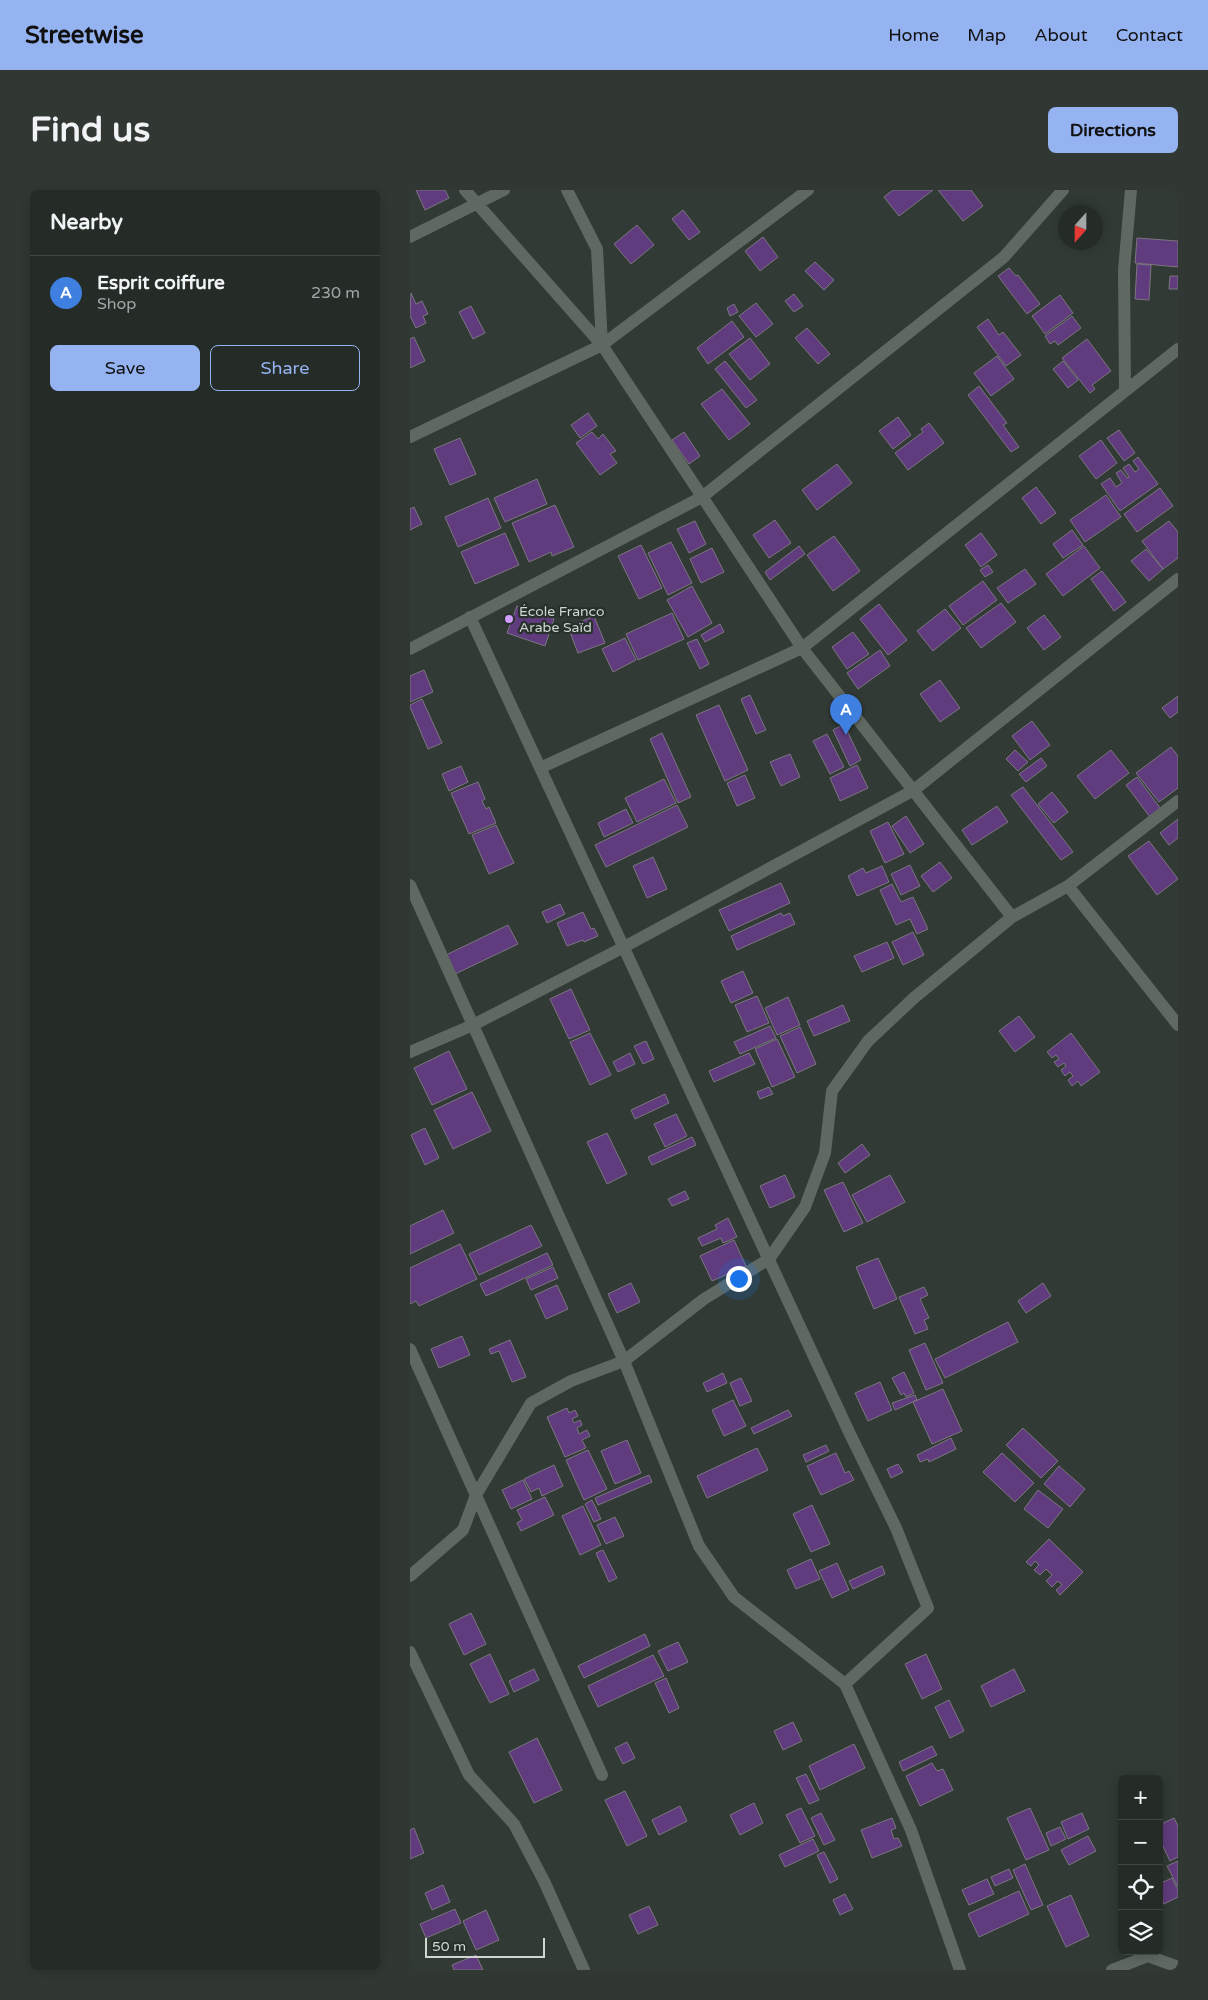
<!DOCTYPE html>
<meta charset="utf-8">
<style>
body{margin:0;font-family:"Varela Round",sans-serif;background:#313833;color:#f1f3f6}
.controls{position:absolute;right:15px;bottom:15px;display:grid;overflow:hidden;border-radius:8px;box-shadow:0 2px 12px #0003}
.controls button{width:45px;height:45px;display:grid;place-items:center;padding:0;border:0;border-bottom:1px solid #424844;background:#252c27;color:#f1f3f6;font:25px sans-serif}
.compass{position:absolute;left:648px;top:15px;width:45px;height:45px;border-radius:50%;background:#252c27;box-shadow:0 2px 12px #0003;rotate:201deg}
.scale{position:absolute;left:15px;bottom:12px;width:120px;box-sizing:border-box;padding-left:5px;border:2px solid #d0d6d2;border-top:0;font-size:14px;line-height:18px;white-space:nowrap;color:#d0d6d2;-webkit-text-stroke:4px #27302a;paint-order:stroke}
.you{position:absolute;left:328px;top:1088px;width:18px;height:18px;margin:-12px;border:4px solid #fff;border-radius:50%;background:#1a73e8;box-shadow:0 0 0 8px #1a73e833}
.badge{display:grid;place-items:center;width:32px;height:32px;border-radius:50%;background:#95b2f1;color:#fff;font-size:16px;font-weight:700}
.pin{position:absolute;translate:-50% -41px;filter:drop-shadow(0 1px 2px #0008)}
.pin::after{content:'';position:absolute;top:26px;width:18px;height:15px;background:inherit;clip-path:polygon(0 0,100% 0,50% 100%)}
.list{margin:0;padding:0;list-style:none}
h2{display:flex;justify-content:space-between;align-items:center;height:65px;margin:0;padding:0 20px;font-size:21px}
h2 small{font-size:16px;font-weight:400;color:#a3a7a7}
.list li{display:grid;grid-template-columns:32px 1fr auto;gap:15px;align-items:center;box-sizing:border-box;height:75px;padding:0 20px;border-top:1px solid #424844}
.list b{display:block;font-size:19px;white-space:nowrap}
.list p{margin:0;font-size:16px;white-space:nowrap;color:#a3a7a7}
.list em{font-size:16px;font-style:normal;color:#a3a7a7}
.actions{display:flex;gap:10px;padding:15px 20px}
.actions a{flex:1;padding:11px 0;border:1px solid #95b2f1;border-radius:8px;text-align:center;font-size:18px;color:#95b2f1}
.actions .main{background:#95b2f1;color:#111}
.icon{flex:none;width:28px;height:28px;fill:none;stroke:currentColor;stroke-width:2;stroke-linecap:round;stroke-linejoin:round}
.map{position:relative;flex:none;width:768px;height:1780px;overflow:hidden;border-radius:8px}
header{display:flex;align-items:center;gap:30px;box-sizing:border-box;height:70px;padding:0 25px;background:#95b2f1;color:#111}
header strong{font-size:24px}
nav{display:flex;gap:28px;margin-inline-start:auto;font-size:18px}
.intro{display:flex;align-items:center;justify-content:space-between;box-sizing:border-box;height:120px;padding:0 30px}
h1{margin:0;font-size:35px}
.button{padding:12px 22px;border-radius:8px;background:#95b2f1;color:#111;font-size:18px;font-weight:700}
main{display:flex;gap:30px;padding:0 30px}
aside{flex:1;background:#252c27;border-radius:8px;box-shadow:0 2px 12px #0003}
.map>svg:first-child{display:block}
.building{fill:#603b7d;stroke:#7b7680}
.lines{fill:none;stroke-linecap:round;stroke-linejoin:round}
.minor{stroke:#5f6962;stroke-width:12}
.poi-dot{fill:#d19dfe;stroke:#27302a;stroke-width:2}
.labels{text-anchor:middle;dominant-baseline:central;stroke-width:4.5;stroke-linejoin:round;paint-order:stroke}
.poi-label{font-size:14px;fill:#d0d6d2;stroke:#27302a;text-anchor:start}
</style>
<header>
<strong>Streetwise</strong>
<nav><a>Home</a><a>Map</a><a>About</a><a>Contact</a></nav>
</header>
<div class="intro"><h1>Find us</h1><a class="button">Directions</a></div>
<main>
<aside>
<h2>Nearby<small></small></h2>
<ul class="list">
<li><span class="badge" style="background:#3f7fe0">A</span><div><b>Esprit coiffure</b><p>Shop</p></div><em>230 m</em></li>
</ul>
<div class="actions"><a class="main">Save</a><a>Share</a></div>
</aside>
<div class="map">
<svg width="768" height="1780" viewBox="0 0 768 1780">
<rect width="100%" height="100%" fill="#313a34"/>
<!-- building -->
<path class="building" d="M 6,0 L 35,0 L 39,8 L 15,20 Z
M 483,0 L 523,0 L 489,26 L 474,7 Z
M 528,0 L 561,0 L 573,16 L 553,31 Z
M 273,20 L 290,42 L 279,50 L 262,29 Z
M 227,35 L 244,55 L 221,74 L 204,54 Z
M 353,47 L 368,67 L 350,81 L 335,61 Z
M 727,48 L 768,51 L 768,77 L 725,73 Z
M 405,72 L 424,90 L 414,100 L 395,81 Z
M 727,74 L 741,75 L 739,110 L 725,109 Z
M 599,78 L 606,86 L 608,85 L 630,114 L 617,124 L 588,86 Z
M 760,86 L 768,86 L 768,99 L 759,99 Z
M 1,103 L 6,114 L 12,111 L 18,124 L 13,126 L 16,133 L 6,138 L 0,126 Z
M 384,104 L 393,116 L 384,122 L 375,111 Z
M 650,105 L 663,123 L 635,144 L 622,126 Z
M 346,113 L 363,134 L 346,147 L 329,126 Z
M 324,114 L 328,122 L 320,126 L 317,118 Z
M 61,116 L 75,143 L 63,149 L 49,122 Z
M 662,126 L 671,138 L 648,155 L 645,151 L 640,154 L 635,146 Z
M 578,129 L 589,145 L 593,142 L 611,165 L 596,176 L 567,137 Z
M 322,131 L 334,147 L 298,174 L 287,158 Z
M 397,138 L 420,164 L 408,174 L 385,148 Z
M 4,147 L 15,171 L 0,178 L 0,149 Z
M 340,148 L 360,174 L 340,190 L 319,164 Z
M 677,149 L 701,181 L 682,195 L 685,199 L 680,203 L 652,168 Z
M 587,166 L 604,189 L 581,206 L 564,183 Z
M 315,171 L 347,210 L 336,218 L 305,179 Z
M 653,171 L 668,190 L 658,198 L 643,179 Z
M 569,196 L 597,233 L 593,235 L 609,257 L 601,262 L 558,205 Z
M 312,199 L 340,234 L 319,250 L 291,214 Z
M 178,223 L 187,236 L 170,248 L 161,235 Z
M 488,227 L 501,245 L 483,259 L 469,241 Z
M 519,233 L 534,253 L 498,280 L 485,263 L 513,242 L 511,239 Z
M 709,240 L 725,263 L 714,271 L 697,248 Z
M 182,242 L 188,249 L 193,244 L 206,261 L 200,264 L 207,273 L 190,285 L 166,253 Z
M 274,242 L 290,266 L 279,274 L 262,250 Z
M 50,248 L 66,284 L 40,295 L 24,259 Z
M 691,250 L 707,273 L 686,289 L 669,266 Z
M 728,267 L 748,294 L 710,321 L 691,294 L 700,288 L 706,297 L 712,293 L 706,283 L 711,280 L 717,288 L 719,287 L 713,278 L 719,274 L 725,282 L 729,279 L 723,271 Z
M 427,274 L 442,293 L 407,320 L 392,300 Z
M 127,289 L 137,314 L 95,332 L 84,308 Z
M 626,297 L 646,323 L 631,334 L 612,308 Z
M 750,298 L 763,316 L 727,342 L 714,324 Z
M 696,305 L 711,327 L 675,352 L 660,330 Z
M 78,308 L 91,338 L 48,357 L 35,327 Z
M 145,315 L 164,357 L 142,366 L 141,362 L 119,372 L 102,333 Z
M 4,317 L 12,334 L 0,340 L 0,319 Z
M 365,330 L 381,353 L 359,368 L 343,345 Z
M 285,331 L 296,354 L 279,363 L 267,339 Z
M 759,331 L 768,342 L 768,368 L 753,379 L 732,351 Z
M 662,340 L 673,355 L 653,368 L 643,354 Z
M 95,343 L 109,375 L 65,394 L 51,362 Z
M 571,343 L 587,365 L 571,377 L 555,355 Z
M 424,346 L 450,381 L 423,401 L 397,365 Z
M 261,352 L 282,393 L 258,405 L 238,363 Z
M 231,355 L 252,398 L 229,409 L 208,366 Z
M 389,356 L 395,364 L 360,390 L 355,382 Z
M 674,356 L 690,378 L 653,406 L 636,384 Z
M 302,358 L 314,382 L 291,393 L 280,369 Z
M 736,359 L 753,379 L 739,391 L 721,371 Z
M 578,375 L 583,382 L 575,387 L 570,380 Z
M 615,379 L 626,394 L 598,413 L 587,398 Z
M 692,381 L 716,412 L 704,421 L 681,389 Z
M 573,391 L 587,410 L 553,435 L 539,416 Z
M 282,396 L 302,433 L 278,447 L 257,410 Z
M 591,413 L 606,432 L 571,458 L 556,438 Z
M 469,414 L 497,450 L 478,465 L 450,429 Z
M 107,416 L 144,429 L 135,456 L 97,443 Z
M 535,419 L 551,438 L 523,461 L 507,441 Z
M 262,423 L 274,449 L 228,470 L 216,444 Z
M 634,425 L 651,447 L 634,460 L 617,438 Z
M 184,426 L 195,453 L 168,463 L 158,437 Z
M 310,434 L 314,442 L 295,452 L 291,445 Z
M 443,442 L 459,464 L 437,479 L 422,457 Z
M 215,448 L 226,470 L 203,482 L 192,459 Z
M 287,449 L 299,474 L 290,479 L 277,453 Z
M 470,460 L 480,476 L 448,499 L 437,483 Z
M 14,480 L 23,502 L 0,512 L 0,486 Z
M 530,490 L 550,518 L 530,532 L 510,504 Z
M 340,505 L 356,540 L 346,544 L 331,509 Z
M 768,506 L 768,522 L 760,528 L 752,518 Z
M 12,509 L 32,553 L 18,559 L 0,517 L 0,515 Z
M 309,515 L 338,580 L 315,591 L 286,525 Z
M 622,531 L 640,555 L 620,570 L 602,546 Z
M 434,534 L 451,570 L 440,576 L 423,540 Z
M 252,543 L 281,607 L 268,613 L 240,549 Z
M 417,544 L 434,577 L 420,584 L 403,551 Z
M 761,557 L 768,566 L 768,598 L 749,612 L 726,583 Z
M 605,560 L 618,572 L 608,581 L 596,569 Z
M 701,560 L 719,583 L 685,609 L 667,586 Z
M 380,564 L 390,587 L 371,596 L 360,572 Z
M 631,568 L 637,576 L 616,592 L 609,584 Z
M 447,575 L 458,598 L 430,611 L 420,588 Z
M 51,576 L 58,592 L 39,601 L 32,584 Z
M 335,585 L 345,608 L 327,616 L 317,593 Z
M 727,587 L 751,619 L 740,627 L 716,595 Z
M 254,589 L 266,613 L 227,632 L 215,608 Z
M 68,592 L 75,609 L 72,611 L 76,619 L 79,617 L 86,633 L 59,644 L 41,603 Z
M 613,597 L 663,662 L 651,670 L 601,605 Z
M 642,602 L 658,622 L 644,633 L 628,614 Z
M 267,615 L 278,637 L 196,677 L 185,655 Z
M 587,616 L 598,632 L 562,655 L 552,640 Z
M 216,619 L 223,633 L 194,647 L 188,633 Z
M 496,626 L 514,654 L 500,663 L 482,636 Z
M 768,629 L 768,648 L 759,655 L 750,643 Z
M 478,632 L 494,664 L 475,673 L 460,641 Z
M 86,635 L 104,673 L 79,684 L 62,645 Z
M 739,651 L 768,689 L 747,705 L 718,666 Z
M 243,667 L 257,699 L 237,708 L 223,676 Z
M 530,672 L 542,688 L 523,702 L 511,686 Z
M 500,675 L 510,696 L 491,705 L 481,684 Z
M 472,676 L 479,692 L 447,706 L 438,686 L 453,678 L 456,683 Z
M 371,693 L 380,713 L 319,741 L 309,720 Z
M 482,694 L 491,712 L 503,707 L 518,739 L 507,744 L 500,729 L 486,735 L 470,700 Z
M 150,714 L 155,724 L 137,733 L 132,722 Z
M 173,722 L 181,739 L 184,738 L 188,746 L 174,752 L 173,750 L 157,756 L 147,733 Z
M 371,723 L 373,726 L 380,723 L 385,734 L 327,760 L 321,746 Z
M 98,735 L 108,754 L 45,784 L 36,765 Z
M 503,742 L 514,765 L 493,775 L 482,752 Z
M 477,752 L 484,768 L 452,782 L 444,766 Z
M 333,781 L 343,803 L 321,813 L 311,791 Z
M 161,799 L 180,840 L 159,849 L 140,809 Z
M 347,806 L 359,833 L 337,842 L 325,815 Z
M 378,807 L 390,835 L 367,845 L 355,818 Z
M 433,815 L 440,831 L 404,846 L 397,831 Z
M 609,826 L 625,847 L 605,862 L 589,841 Z
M 360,836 L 366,848 L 330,864 L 324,852 Z
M 390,837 L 406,874 L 387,883 L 370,846 Z
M 180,843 L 201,885 L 180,895 L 160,852 Z
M 661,843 L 690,882 L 671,896 L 668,891 L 662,896 L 658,890 L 663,886 L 660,882 L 655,886 L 651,880 L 656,876 L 654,873 L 648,877 L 644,872 L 649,869 L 646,865 L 642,868 L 637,862 Z
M 367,849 L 385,887 L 362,897 L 345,859 Z
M 236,851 L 244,869 L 233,874 L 224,856 Z
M 39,861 L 57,899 L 22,915 L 4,878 Z
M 220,863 L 225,874 L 208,882 L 203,872 Z
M 339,863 L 345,874 L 304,892 L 299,881 Z
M 359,897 L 363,904 L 350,909 L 347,902 Z
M 62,902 L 81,941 L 43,959 L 24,920 Z
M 255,904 L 259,913 L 225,929 L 221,920 Z
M 266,924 L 277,946 L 255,957 L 244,934 Z
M 15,938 L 29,968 L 15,975 L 1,945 Z
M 197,943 L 217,984 L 197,994 L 177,952 Z
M 282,947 L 286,955 L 242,975 L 238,967 Z
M 452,954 L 460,965 L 435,983 L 428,973 Z
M 375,985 L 385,1007 L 360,1018 L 350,996 Z
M 480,985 L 495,1012 L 457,1032 L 442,1005 Z
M 433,992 L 453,1033 L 434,1042 L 414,1000 Z
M 275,1001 L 279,1009 L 262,1016 L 258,1009 Z
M 33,1020 L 44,1043 L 0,1064 L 0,1036 Z
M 318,1028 L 327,1047 L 313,1053 L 311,1048 L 292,1056 L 288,1048 L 307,1039 L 305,1035 Z
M 121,1035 L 132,1056 L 69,1085 L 59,1064 Z
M 324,1050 L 336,1076 L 302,1091 L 290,1066 Z
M 50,1054 L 67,1089 L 9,1116 L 6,1111 L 0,1114 L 0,1078 Z
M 137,1063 L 143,1075 L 76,1106 L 70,1094 Z
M 468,1068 L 487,1109 L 464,1119 L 446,1077 Z
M 143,1077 L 148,1088 L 121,1100 L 116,1089 Z
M 221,1093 L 230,1112 L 207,1123 L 198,1104 Z
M 633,1093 L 641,1106 L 616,1123 L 608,1111 Z
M 147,1095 L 158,1119 L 136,1129 L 125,1105 Z
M 514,1097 L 518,1105 L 510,1109 L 519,1128 L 514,1130 L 518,1139 L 505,1144 L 489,1107 Z
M 598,1132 L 608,1152 L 535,1188 L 525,1169 Z
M 52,1146 L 60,1165 L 29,1178 L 21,1159 Z
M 100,1150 L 116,1187 L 102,1192 L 89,1161 L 81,1164 L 79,1159 Z
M 515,1153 L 533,1193 L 516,1200 L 499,1160 Z
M 494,1182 L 504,1203 L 496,1207 L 494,1203 L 491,1205 L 482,1188 Z
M 313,1183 L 317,1193 L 297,1202 L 293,1193 Z
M 331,1188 L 342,1211 L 330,1216 L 320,1193 Z
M 470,1192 L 482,1220 L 458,1231 L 445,1203 Z
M 533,1199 L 552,1241 L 522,1254 L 503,1212 Z
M 505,1205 L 507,1210 L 485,1220 L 482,1213 Z
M 323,1210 L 336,1236 L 314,1246 L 302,1220 Z
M 157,1218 L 159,1223 L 165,1220 L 168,1226 L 162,1229 L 164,1233 L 170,1230 L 172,1235 L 167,1238 L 169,1244 L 177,1240 L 180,1246 L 172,1250 L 176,1258 L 155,1267 L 137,1227 Z
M 378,1220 L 382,1226 L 344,1244 L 341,1238 Z
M 613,1238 L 648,1271 L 631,1288 L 596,1255 Z
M 541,1248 L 546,1259 L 519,1272 L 518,1269 L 510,1272 L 507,1265 Z
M 217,1250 L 231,1283 L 205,1294 L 191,1261 Z
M 416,1255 L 419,1261 L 396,1272 L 393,1265 Z
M 347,1258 L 358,1280 L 297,1308 L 287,1286 Z
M 178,1260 L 197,1299 L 174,1310 L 156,1270 Z
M 426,1263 L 435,1283 L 439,1281 L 444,1290 L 411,1305 L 397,1276 Z
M 592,1263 L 624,1293 L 605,1312 L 573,1282 Z
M 488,1274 L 493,1282 L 481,1288 L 477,1279 Z
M 144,1275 L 153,1296 L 132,1306 L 129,1298 L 121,1302 L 114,1289 Z
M 649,1276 L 675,1299 L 660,1317 L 634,1294 Z
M 239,1285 L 242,1292 L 188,1315 L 185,1308 Z
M 113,1290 L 122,1309 L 101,1319 L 92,1300 Z
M 628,1300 L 653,1319 L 638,1338 L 614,1319 Z
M 135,1307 L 144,1325 L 111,1341 L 107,1333 L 112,1330 L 107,1320 Z
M 182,1310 L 191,1329 L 184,1332 L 175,1314 Z
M 402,1315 L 420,1354 L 401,1362 L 383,1324 Z
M 173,1316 L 191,1355 L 170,1365 L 152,1326 Z
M 205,1327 L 214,1346 L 196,1354 L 187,1335 Z
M 639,1349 L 673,1382 L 650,1405 L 646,1400 L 652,1395 L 648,1391 L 642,1397 L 636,1391 L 642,1385 L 636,1379 L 630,1385 L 624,1380 L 629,1375 L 625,1371 L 621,1376 L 616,1372 Z
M 193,1360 L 207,1388 L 199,1392 L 186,1363 Z
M 401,1369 L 410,1389 L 386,1399 L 377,1380 Z
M 427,1373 L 439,1400 L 422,1408 L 409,1381 Z
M 472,1376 L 475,1384 L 443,1399 L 439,1391 Z
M 61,1423 L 76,1454 L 54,1465 L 39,1434 Z
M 235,1444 L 240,1456 L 174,1488 L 168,1476 Z
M 268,1452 L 278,1472 L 258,1481 L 248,1461 Z
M 80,1464 L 99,1504 L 80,1513 L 60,1474 Z
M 516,1464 L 532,1499 L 512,1509 L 495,1474 Z
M 243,1465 L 254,1486 L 188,1517 L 178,1496 Z
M 124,1479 L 129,1490 L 104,1502 L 99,1491 Z
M 604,1479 L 615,1501 L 581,1517 L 571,1496 Z
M 256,1488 L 269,1518 L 259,1523 L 245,1493 Z
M 539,1510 L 554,1541 L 540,1548 L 525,1517 Z
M 383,1532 L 392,1551 L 373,1560 L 364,1541 Z
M 127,1548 L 152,1600 L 124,1613 L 99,1562 Z
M 217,1552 L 225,1568 L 213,1574 L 205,1558 Z
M 444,1554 L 455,1578 L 410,1600 L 399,1576 Z
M 522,1556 L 527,1565 L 493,1581 L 489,1572 Z
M 522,1573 L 527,1581 L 533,1579 L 543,1600 L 510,1616 L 496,1586 Z
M 396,1584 L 409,1610 L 399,1614 L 386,1588 Z
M 215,1601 L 237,1646 L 217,1656 L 195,1610 Z
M 344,1613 L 353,1633 L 330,1645 L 320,1625 Z
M 270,1616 L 277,1631 L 249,1645 L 242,1630 Z
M 391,1618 L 405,1646 L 390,1653 L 376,1625 Z
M 620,1618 L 639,1660 L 616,1670 L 597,1628 Z
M 411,1623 L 425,1650 L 414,1655 L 401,1628 Z
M 672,1623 L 679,1639 L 658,1649 L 651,1632 Z
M 482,1628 L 486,1638 L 481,1640 L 484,1649 L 488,1648 L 492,1656 L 462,1668 L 451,1640 Z
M 764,1628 L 768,1636 L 768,1667 L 760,1671 L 749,1648 L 749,1635 Z
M 650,1637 L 656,1649 L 641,1656 L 636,1643 Z
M 4,1638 L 14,1663 L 0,1669 L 0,1640 Z
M 678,1646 L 686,1661 L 659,1675 L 651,1660 Z
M 403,1649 L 409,1661 L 375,1677 L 369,1665 Z
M 414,1662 L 428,1689 L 420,1693 L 407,1665 Z
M 768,1671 L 768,1697 L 757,1676 Z
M 615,1674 L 633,1715 L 621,1720 L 603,1680 Z
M 599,1679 L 603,1688 L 585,1696 L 581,1687 Z
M 762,1688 L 768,1700 L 768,1707 L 754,1714 L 749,1704 L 749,1694 Z
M 577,1689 L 584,1704 L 559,1715 L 552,1700 Z
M 33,1695 L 40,1712 L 22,1720 L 15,1703 Z
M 609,1701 L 619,1724 L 569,1747 L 558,1724 Z
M 435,1704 L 443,1719 L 430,1725 L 423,1710 Z
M 661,1705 L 679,1746 L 656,1757 L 637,1716 Z
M 239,1716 L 248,1735 L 228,1744 L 219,1725 Z
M 45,1719 L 51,1733 L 16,1748 L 10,1734 Z
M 76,1720 L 89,1750 L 66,1760 L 53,1731 Z
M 66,1765 L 73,1780 L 44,1780 L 42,1775 Z"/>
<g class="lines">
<!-- minor -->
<path class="minor" d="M 55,0 L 192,155 L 392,458 L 602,727
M 157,0 L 187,59 L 192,155
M 0,47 L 94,0
M 715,201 L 714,80 L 721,0
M 0,247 L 192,155 L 398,0
M 60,427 L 439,1242 L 486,1338 L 518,1418 L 435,1494
M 0,459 L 292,307 L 594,67 L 653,0
M 130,578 L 392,458 L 768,159
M 0,695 L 214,1171 L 289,1356 L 324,1407 L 435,1494 L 501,1640 L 550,1780
M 658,696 L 768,835
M 0,862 L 63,835 L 214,757 L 504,600 L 768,389
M 0,1159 L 192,1585
M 0,1386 L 53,1340 L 66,1305 L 121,1213 L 161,1191 L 214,1171 L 294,1109 L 359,1069 L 395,1017 L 415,963 L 422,901 L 458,851 L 505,807 L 602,727 L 658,696 L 768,611
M 0,1462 L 59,1585 L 104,1634 L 134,1691 L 174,1780
M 702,1780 L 738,1766 L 768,1777"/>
</g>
<!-- markers -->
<circle class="poi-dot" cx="99" cy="429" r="5"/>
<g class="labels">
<!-- poi labels -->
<g class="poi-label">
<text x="109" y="421">École Franco<tspan x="109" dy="16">Arabe Saïd</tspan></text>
</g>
</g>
</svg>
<div class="controls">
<button>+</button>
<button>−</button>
<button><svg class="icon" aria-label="locate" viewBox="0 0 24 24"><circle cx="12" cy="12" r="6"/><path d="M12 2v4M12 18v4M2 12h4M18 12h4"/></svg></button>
<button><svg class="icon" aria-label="layers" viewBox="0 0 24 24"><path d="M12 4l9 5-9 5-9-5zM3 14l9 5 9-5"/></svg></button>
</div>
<svg class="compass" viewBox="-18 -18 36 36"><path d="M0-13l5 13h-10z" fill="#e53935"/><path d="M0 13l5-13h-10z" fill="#a3a7a7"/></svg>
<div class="scale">50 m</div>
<div class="you"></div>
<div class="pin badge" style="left:436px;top:545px;background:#3f7fe0">A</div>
</div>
</main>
